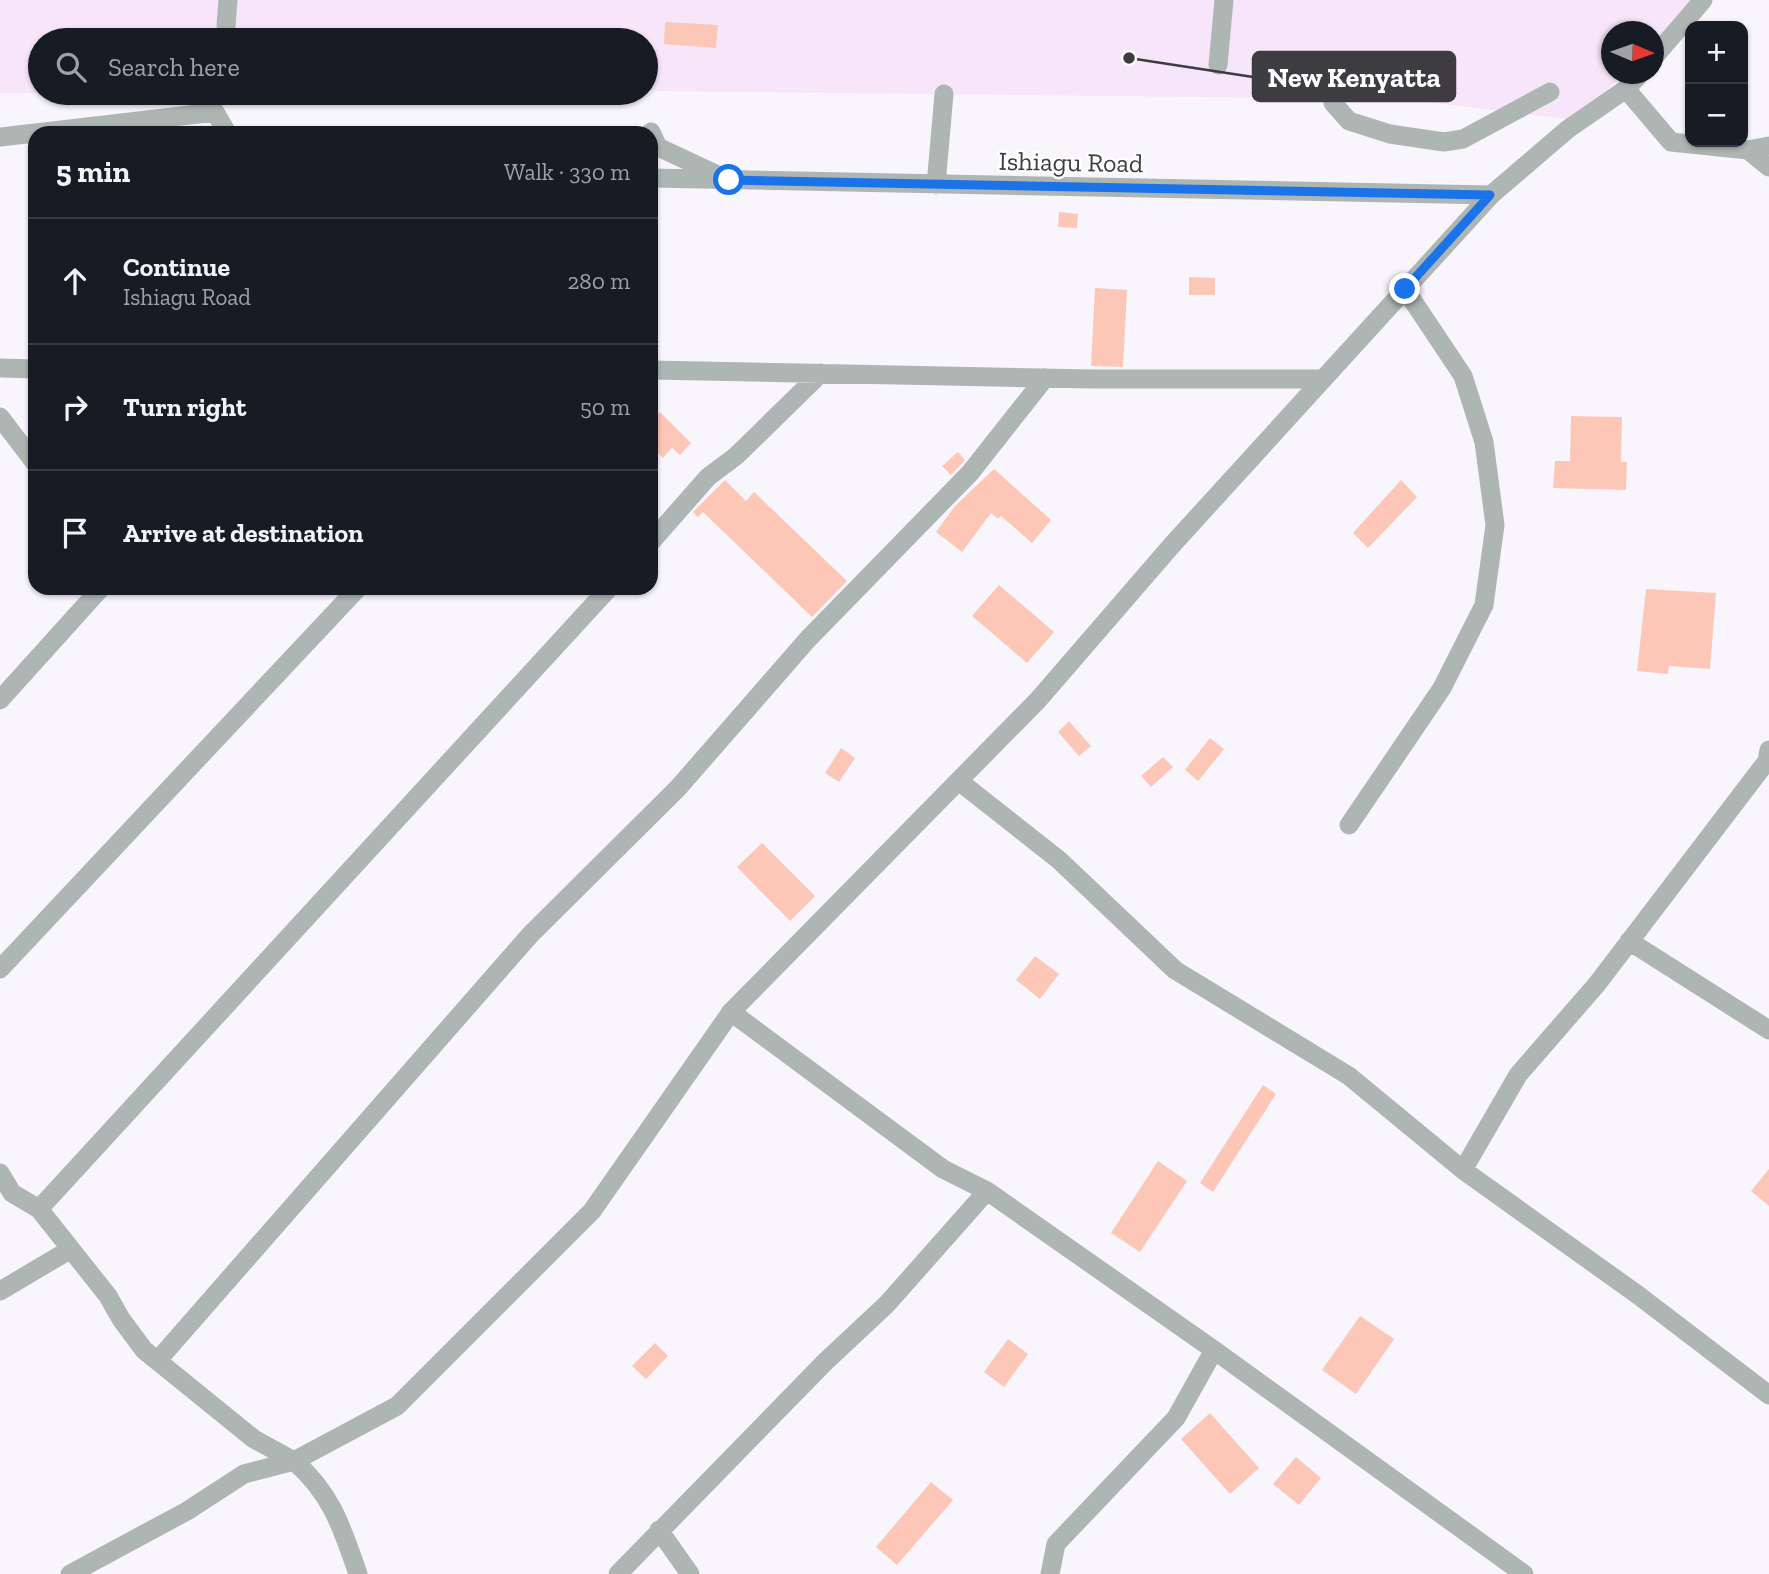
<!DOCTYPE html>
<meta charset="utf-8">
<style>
body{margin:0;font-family:"Zilla Slab",serif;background:#242831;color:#f1f3f6}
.controls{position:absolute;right:21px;top:21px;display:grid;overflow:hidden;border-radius:14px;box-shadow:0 2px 5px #0004}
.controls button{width:63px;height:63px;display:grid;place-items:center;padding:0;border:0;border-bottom:2px solid #363941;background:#171b24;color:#f1f3f6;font:35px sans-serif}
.compass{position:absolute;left:1601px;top:21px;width:63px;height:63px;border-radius:50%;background:#171b24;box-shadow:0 2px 5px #0004;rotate:92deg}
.stop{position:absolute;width:21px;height:21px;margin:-16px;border:5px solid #1a73e8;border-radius:50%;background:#fff}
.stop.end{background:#1a73e8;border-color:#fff;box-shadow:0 2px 7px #0008}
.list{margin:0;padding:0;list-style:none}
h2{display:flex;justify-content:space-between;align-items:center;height:91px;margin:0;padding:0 28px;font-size:30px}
h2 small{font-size:23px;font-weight:400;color:#9ea1a6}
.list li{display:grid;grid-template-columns:46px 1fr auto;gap:21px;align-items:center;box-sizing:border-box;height:126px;padding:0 28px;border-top:2px solid #363941}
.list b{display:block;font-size:26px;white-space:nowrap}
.list p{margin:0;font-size:23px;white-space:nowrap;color:#9ea1a6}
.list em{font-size:23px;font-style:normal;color:#9ea1a6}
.icon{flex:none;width:38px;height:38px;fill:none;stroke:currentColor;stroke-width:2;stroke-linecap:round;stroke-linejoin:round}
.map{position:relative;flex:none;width:1769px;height:1574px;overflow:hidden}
.search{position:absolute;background:#171b24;box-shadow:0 2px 5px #0004;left:28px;top:28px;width:630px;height:77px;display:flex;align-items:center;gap:18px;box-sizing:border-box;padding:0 24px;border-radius:38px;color:#9ea1a6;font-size:26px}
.panel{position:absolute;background:#171b24;box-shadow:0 2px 5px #0004;left:28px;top:126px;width:630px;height:469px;border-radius:21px}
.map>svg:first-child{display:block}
.commercial{fill:#f7e6f9}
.building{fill:#fcc7b7}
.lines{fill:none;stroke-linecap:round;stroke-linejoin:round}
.minor{stroke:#aeb6b4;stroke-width:19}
.tertiary{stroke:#aeb6b4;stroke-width:19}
.route{stroke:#1a73e8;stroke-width:9}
.labels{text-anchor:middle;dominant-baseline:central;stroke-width:5;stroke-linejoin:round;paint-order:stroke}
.street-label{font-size:26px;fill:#3e3c41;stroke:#fff}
.leader{fill:none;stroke:#3e3c41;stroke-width:2.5}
.callout-dot{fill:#3e3c41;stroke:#fff;stroke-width:2.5}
.callout{fill:#3e3c41;stroke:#3e3c41;stroke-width:2.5}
.callout-label{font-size:28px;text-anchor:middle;font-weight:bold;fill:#fff}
</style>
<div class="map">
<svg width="1769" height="1574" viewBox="0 0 1769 1574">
<rect width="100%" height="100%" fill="#f8f5fd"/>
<!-- commercial -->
<path class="commercial" d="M 0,0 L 1696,0 L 1654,43 L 1654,32 L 1612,32 L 1612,74 L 1623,74 L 1577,120 L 1400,99 L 646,91 L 646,40 L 40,40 L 40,93 L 63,93 L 0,93 Z"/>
<!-- building -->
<path class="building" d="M 665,22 L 718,25 L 716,48 L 664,44 Z
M 1059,212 L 1078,214 L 1077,228 L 1058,227 Z
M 1189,277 L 1215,278 L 1215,295 L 1189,295 Z
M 1095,288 L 1127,290 L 1123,367 L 1091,366 Z
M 660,412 L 691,443 L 680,455 L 672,448 L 663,458 L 651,446 L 651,422 Z
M 1571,416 L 1622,417 L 1621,462 L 1627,462 L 1626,490 L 1553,488 L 1555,461 L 1570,461 Z
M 958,452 L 965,460 L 951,475 L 942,466 Z
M 994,469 L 1051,520 L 1032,543 L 1001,516 L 998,519 L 991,513 L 962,552 L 936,532 L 955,506 Z
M 725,480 L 746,501 L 754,492 L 847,581 L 812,617 L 703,512 L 698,517 L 693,512 Z
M 1401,480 L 1417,497 L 1368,548 L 1353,533 Z
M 999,585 L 1054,632 L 1027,663 L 972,616 Z
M 1646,589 L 1716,593 L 1710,669 L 1669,666 L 1668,674 L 1637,671 Z
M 1069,721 L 1091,746 L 1079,756 L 1058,732 Z
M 1210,738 L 1224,749 L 1198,781 L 1185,770 Z
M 841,748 L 855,758 L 839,782 L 825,773 Z
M 1163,757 L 1173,767 L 1151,787 L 1141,776 Z
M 762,843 L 815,896 L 790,921 L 737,867 Z
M 1035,956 L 1059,974 L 1040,999 L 1016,980 Z
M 1263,1085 L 1276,1094 L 1213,1192 L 1200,1183 Z
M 1158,1161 L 1187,1181 L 1140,1252 L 1111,1233 Z
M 1769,1169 L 1769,1206 L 1751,1191 Z
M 1360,1316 L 1394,1339 L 1356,1394 L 1322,1370 Z
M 1008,1339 L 1028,1354 L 1004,1387 L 984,1372 Z
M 655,1343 L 668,1356 L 646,1379 L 632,1366 Z
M 1210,1413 L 1259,1468 L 1230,1494 L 1181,1439 Z
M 1296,1457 L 1321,1478 L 1299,1505 L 1273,1484 Z
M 931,1482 L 953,1500 L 897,1565 L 876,1547 Z"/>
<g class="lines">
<!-- minor -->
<path class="minor" d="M 226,26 L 228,0
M 1218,65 L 1224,0
M 1626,89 L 1671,142 L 1748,150 L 1769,146
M 1333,103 L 1349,121 L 1390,134 L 1444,142 L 1463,139 L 1550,92
M 651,132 L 658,147 L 722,177
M 36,133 L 215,112 L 227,133
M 0,137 L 35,133
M 1748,150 L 1769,167
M 651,178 L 1491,195
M 936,185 L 944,94
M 0,368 L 35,369
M 651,370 L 1092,379 L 1323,379
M 0,417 L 35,463
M 651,542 L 708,477 L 736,456 L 821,373
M 0,700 L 101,588
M 960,782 L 1059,860 L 1175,970 L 1349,1076 L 1463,1170 L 1638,1295 L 1769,1395
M 1349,825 L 1442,688 L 1484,605 L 1495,525 L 1484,442 L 1463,376 L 1405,289
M 1629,941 L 1769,1030
M 0,969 L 358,588
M 731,1012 L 943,1169 L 987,1191 L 1214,1350 L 1524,1574
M 1463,1170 L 1518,1075 L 1597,984 L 1767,761 L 1769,750
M 0,1173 L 12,1193 L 39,1209 L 108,1296 L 121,1319 L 144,1350 L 254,1439 L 294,1461
M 39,1209 L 609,588
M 0,1291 L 71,1249
M 158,1360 L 530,935 L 678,788 L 808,639 L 970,473 L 1045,378
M 659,1530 L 690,1574
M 618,1574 L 825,1362 L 887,1304 L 987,1191
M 1050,1574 L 1056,1544 L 1176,1418 L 1214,1350"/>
<!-- tertiary -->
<path class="tertiary" d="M 1654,57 L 1703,0
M 294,1461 C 332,1494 342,1528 358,1574
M 70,1574 L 187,1511 L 244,1474 L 294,1461 L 397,1406 L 592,1211 L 731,1012 L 1038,700 L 1172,545 L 1491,195 L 1568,129 L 1626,89 L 1640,74"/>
</g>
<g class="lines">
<!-- route -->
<path class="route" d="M 729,180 L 1490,195 L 1405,289"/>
</g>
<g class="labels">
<!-- street labels -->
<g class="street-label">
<text transform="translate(1071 162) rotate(1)">Ishiagu Road</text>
</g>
</g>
<!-- callouts -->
<path class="leader" d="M1129 58L1253 77"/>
<circle class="callout-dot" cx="1129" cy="58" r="7"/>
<rect class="callout" x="1253" y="52" width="202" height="49" rx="7"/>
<g class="callout-label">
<text x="1354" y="87">New Kenyatta</text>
</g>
</svg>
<div class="controls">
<button>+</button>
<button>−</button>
</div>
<svg class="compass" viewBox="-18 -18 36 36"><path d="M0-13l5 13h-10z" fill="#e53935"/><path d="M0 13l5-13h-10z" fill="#9ea1a6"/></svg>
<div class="stop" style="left:729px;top:180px"></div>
<div class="stop end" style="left:1405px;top:289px"></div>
<div class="search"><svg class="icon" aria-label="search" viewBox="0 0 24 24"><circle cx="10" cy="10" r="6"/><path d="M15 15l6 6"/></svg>Search here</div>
<section class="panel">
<h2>5 min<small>Walk · 330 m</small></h2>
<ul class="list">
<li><svg class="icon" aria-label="ahead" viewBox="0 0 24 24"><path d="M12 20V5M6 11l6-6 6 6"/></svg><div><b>Continue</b><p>Ishiagu Road</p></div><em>280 m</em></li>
<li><svg class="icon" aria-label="right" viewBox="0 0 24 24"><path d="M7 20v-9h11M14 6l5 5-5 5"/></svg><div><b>Turn right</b></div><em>50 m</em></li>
<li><svg class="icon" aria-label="arrive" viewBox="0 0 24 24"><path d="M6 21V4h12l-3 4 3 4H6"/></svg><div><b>Arrive at destination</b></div></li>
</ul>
</section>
</div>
